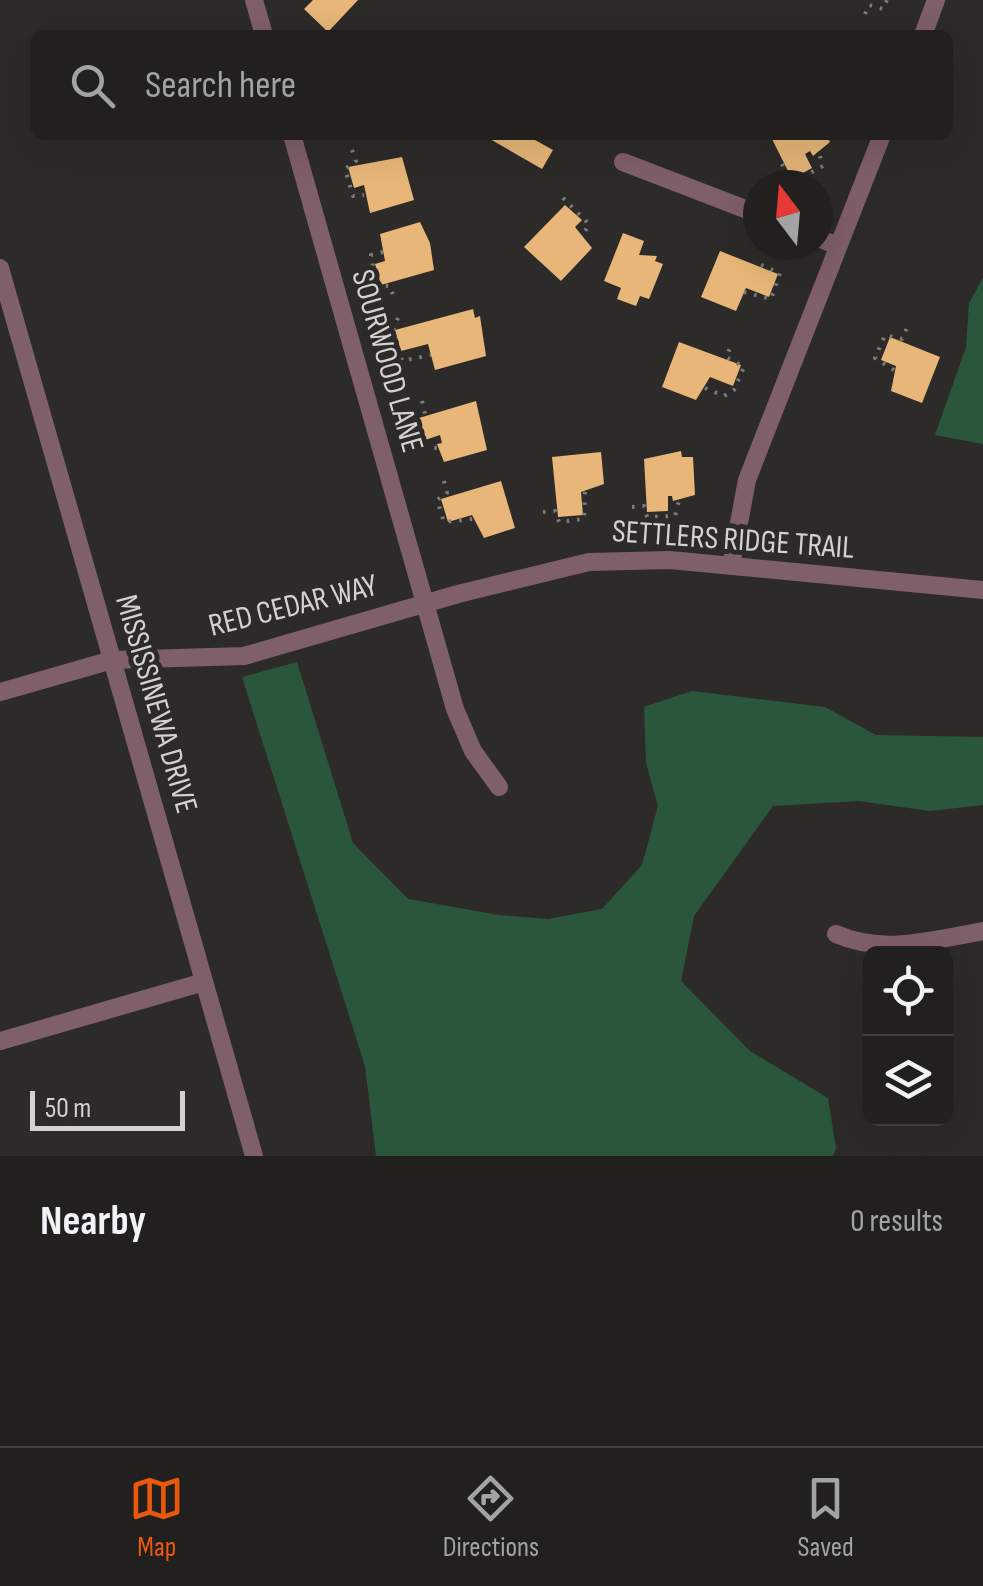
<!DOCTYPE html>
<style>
body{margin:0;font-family:"Sofia Sans Condensed",sans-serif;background:#2e2d2c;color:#f1f3f6}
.controls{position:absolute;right:30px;bottom:30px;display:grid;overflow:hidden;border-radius:15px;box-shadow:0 10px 40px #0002}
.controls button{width:90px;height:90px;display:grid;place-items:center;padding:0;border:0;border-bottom:2px solid #3f3e3d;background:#22201f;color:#f1f3f6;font:50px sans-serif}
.compass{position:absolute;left:743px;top:170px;width:90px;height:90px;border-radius:50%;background:#22201f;box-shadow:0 10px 40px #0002;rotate:344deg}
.scale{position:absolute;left:30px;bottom:25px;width:155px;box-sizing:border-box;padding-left:10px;border:5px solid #d3d2d1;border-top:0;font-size:28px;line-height:35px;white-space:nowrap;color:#d3d2d1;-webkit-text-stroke:8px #2d2b29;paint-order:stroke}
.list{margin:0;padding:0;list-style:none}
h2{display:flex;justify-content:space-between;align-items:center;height:130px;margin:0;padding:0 40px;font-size:42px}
h2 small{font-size:32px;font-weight:400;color:#a2a3a4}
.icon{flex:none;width:55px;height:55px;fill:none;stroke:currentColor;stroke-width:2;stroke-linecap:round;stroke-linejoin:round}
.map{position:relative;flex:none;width:983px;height:1156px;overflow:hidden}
.search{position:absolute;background:#22201f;box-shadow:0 10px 40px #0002;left:30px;right:30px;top:30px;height:110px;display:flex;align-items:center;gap:25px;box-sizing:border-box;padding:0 35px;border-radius:15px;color:#a2a3a4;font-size:38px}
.sheet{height:290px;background:#22201f}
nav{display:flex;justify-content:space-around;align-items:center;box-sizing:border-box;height:140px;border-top:2px solid #3f3e3d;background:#22201f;font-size:28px;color:#a2a3a4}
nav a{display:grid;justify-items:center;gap:5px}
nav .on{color:#ea580c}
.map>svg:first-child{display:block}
.green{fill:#2a573b}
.building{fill:#e7b678}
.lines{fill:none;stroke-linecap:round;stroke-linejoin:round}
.path{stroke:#7f7d7c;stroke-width:4;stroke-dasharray:2.5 8;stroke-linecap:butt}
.minor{stroke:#7f5f69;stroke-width:18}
.labels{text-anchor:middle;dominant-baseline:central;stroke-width:10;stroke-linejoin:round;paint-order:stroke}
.street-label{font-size:32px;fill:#d3d2d1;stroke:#2d2b29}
</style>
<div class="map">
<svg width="983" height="1156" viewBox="0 0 983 1156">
<rect width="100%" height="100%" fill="#2d2b29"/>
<!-- green -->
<path class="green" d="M 983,278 L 983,444 L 935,435 L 966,347 L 969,303 Z
M 297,662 L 353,843 L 408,899 L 499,915 L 548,919 L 602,909 L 642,865 L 658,806 L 646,763 L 644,707 L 692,691 L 825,707 L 876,735 L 983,737 L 983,805 L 930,811 L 859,801 L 773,806 L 694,916 L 681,981 L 750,1051 L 828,1098 L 836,1148 L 833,1156 L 376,1156 L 365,1066 L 242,677 Z"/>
<!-- building -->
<path class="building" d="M 313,0 L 358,0 L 328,32 L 304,9 Z
M 483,135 L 526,135 L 553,150 L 542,169 Z
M 770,135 L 826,135 L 830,142 L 813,156 L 810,151 L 805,154 L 812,168 L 792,179 Z
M 402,157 L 414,200 L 370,213 L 364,185 L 354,188 L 348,167 Z
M 565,205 L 582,220 L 575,227 L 592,248 L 561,281 L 524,247 Z
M 420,222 L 430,243 L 434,270 L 381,285 L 375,264 L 385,261 L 380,234 Z
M 623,233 L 644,241 L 639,255 L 657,256 L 655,261 L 663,264 L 649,299 L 640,296 L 636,306 L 617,299 L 621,288 L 604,281 Z
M 720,251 L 778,274 L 769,297 L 746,288 L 736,311 L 701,297 Z
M 473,309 L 475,318 L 480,316 L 486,356 L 435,370 L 428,344 L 401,351 L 395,330 Z
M 890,337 L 940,357 L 922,403 L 891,391 L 896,366 L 881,360 Z
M 679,342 L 741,365 L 733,386 L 710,377 L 696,400 L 662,387 Z
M 476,401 L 487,450 L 444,462 L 437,444 L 442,443 L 440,435 L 425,440 L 419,418 Z
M 681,451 L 682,457 L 693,457 L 695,495 L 673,501 L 672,496 L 668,496 L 668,511 L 647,512 L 644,459 Z
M 601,452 L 604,484 L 581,492 L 583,515 L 558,517 L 552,457 Z
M 501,481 L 515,528 L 484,538 L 472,515 L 448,522 L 441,499 Z"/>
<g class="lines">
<!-- path -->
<path class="path" d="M 865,14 L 869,5 L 883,9 L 887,0
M 349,135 L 349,138
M 352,150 L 356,161 L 345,169 L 353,196 L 364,195
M 782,164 L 793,182 L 823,166 L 819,153
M 563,198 L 589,224 L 583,235
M 383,252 L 371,255 L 376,285 L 390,286 L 394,298
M 744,292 L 771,299 L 780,273 L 759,264
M 398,318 L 393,331 L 402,361 L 431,355
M 894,370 L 875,358 L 885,335 L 902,339 L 907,328
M 705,388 L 724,396 L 734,390 L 744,367 L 726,357 L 731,346
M 422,401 L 425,414 L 416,421 L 423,447 L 438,448
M 444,481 L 447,493 L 437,500 L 444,522 L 473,519
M 632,507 L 644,506 L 647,517 L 675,516 L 679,501
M 543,512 L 555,511 L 559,522 L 584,519 L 585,491"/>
<!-- minor -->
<path class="minor" d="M 254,0 L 264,35
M 923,35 L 936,0
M 292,135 L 455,709 L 473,751 L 499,787
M 623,162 L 758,214
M 818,238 L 838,246
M 0,268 L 254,1156
M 731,566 L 747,480 L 882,135
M 0,692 L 112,660 L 244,656 L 458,594 L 589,562 L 670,560 L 983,590
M 836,934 C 883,955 934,940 983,931
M 0,1041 L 204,982"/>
</g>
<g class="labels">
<!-- street labels -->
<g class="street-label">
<text transform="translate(387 361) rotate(74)">SOURWOOD LANE</text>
<text transform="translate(733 540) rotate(4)">SETTLERS RIDGE TRAIL</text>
<text transform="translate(293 606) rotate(-14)">RED CEDAR WAY</text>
<text transform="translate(156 704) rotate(74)">MISSISSINEWA DRIVE</text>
</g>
</g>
</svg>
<div class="controls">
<button><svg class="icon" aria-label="locate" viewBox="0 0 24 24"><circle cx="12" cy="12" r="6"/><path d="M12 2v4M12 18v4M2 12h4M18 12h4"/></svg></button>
<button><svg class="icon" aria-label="layers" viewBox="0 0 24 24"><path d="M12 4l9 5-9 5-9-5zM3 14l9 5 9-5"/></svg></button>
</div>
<svg class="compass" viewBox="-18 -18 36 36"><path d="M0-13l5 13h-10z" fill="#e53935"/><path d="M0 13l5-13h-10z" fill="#a2a3a4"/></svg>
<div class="scale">50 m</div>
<div class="search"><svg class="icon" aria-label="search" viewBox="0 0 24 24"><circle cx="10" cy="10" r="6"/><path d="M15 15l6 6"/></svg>Search here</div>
</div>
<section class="sheet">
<h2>Nearby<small>0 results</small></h2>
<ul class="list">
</ul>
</section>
<nav>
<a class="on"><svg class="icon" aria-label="map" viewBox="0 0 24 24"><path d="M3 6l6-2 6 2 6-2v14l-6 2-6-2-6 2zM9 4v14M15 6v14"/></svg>Map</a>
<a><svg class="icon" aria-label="directions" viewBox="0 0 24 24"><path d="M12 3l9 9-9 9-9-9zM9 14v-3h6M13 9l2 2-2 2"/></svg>Directions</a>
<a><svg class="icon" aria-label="saved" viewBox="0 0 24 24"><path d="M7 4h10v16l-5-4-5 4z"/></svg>Saved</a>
</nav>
